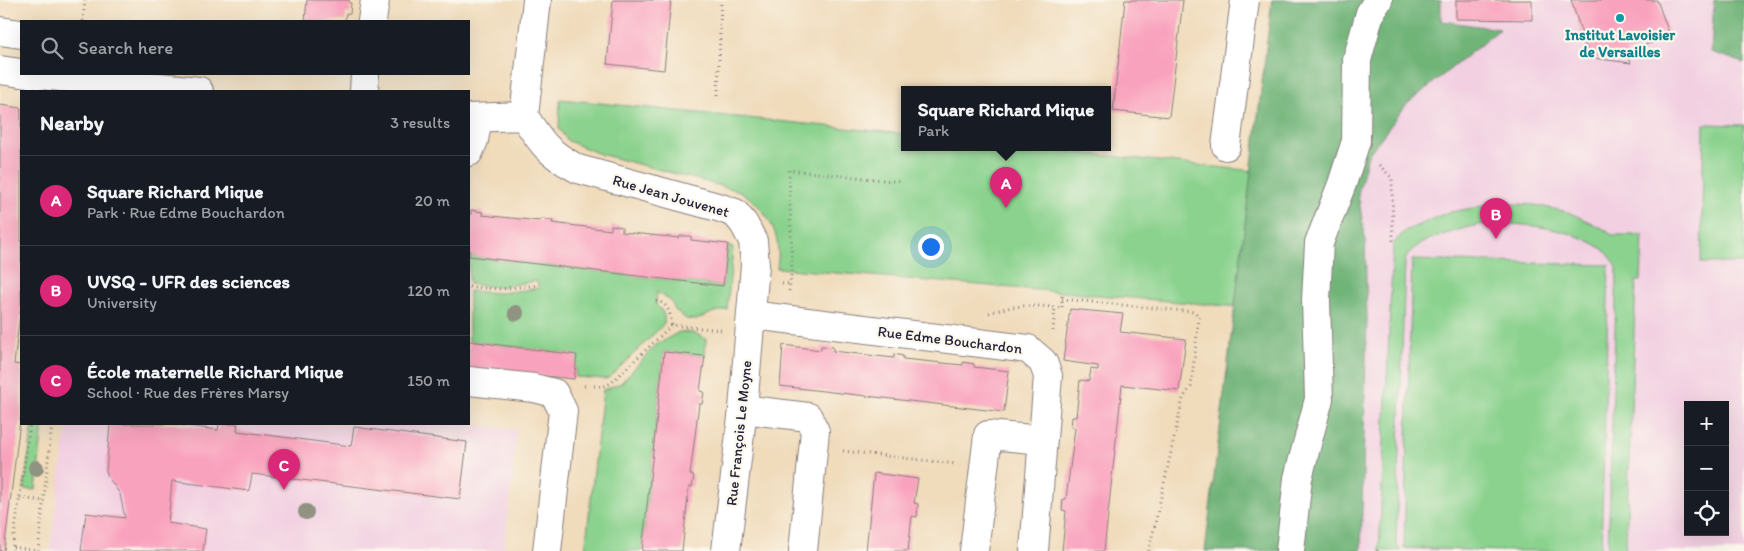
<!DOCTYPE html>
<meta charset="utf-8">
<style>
body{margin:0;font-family:Itim,sans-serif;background:#242831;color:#f1f3f6}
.controls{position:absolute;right:15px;bottom:15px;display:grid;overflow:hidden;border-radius:0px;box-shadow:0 5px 20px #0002}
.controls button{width:45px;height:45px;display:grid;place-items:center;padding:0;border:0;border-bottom:1px solid #363941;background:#171b24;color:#f1f3f6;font:25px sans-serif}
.you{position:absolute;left:930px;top:246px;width:18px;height:18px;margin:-12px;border:4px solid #fff;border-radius:50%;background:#1a73e8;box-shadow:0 0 0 8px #1a73e833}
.badge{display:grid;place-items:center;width:32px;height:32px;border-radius:50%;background:#db2777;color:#fff;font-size:16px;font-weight:700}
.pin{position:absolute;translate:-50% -41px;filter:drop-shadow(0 1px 2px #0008)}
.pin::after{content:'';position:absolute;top:26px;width:18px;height:15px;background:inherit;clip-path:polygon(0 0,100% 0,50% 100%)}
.popup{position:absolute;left:901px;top:86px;width:210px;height:65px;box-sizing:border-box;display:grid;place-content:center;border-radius:0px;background:#171b24;filter:drop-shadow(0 1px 4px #0005);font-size:16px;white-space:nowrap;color:#9ea1a6}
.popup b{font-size:19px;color:#f1f3f6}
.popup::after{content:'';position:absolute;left:50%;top:100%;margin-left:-10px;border:10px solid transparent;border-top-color:#171b24}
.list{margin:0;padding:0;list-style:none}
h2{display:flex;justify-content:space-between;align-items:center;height:65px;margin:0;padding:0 20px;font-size:21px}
h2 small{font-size:16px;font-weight:400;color:#9ea1a6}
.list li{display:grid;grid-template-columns:32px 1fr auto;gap:15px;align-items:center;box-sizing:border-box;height:90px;padding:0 20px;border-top:1px solid #363941}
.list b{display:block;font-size:19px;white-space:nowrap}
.list p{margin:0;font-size:16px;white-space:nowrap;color:#9ea1a6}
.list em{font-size:16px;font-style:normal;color:#9ea1a6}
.icon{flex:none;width:28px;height:28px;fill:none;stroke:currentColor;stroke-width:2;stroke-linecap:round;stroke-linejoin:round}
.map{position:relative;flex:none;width:1744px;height:551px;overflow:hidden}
.search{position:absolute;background:#171b24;box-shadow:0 5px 20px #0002;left:20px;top:20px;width:450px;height:55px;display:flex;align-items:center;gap:12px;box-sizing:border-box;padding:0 18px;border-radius:0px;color:#9ea1a6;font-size:19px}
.panel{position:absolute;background:#171b24;box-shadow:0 5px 20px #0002;left:20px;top:90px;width:450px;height:335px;border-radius:0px}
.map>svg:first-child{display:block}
.built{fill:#f2cfe1;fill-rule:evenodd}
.green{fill:#8ad28d;stroke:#567a64}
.forest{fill:#6fb478;stroke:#486b5a}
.building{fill:#f9a2bd}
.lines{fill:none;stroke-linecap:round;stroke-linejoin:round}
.minor-casing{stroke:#897e7b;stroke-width:30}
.path{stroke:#897e7b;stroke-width:3;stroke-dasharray:1 4;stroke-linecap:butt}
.minor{stroke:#fff;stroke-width:28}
.tree{fill:#909282}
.culture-dot{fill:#0f9aa8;stroke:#fbf7ec;stroke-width:2}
.labels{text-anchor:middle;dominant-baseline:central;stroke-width:4.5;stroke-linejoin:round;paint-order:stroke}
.culture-label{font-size:15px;font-weight:bold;fill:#0d838f;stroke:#fbf7ec}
.street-label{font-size:15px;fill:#22223b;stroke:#fbf7ec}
</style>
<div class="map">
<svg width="1744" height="551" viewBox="0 0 1744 551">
<rect width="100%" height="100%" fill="#fbf7ec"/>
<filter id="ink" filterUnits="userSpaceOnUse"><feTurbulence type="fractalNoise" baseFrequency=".02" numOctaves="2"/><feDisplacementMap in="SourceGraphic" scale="10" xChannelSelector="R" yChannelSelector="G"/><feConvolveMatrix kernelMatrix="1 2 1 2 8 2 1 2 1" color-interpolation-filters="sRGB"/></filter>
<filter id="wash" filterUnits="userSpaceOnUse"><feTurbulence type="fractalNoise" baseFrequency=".0096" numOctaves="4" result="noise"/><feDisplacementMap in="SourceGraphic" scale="20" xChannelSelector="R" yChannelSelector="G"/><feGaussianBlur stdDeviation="1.12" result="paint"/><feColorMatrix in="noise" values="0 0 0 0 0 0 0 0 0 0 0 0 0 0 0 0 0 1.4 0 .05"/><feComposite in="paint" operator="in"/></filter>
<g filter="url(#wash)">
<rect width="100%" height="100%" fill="#f0dbbb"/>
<!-- built -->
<path class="built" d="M 1275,0 L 1744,0 L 1744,551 L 1208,551 ZM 1688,405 L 1725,405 L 1725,532 L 1688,532 Z
M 67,424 L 468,424 L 517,430 L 504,549 L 485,551 L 50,551 Z"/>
<!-- green -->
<path class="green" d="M 560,99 L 905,134 L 905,147 L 1023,147 L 1255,171 L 1239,307 L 777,268 C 783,234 767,209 740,191 L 600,154 L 568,141 L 559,129 Z
M 1704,124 L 1744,125 L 1744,263 L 1701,263 Z
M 1518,204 L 1535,205 L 1568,212 L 1602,228 L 1612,235 L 1643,235 L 1641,281 L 1636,281 L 1626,543 L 1625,551 L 1608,551 L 1617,267 C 1614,262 1612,258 1608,254 C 1583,229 1521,222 1487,224 C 1475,225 1461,229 1449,233 C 1432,238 1414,243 1405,260 L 1396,544 L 1401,551 L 1379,551 L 1393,244 L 1405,231 L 1446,213 L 1488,205 Z
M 728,246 L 733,248 L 727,310 L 714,312 L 696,320 L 686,319 L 675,310 L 671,301 L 657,292 L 656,305 C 663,311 665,314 664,324 L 610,377 L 606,379 L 575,377 L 576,355 L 469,341 L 469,291 L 501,293 L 540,288 L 536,281 L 498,287 L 469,284 L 469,256 L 723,286 Z
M 1412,260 L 1609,265 L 1601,551 L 1502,551 L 1404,548 Z
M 679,332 C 690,332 697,333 706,339 L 705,356 L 664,352 L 642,551 L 585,551 L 603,390 L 621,383 L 656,345 Z
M 33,424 L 43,424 L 36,490 L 24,489 Z"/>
<!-- forest -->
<path class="forest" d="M 1272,0 L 1441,0 L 1441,21 L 1500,29 L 1407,104 L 1368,155 L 1358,194 L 1365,237 L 1367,318 L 1361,551 L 1205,551 Z
M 1714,0 L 1744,0 L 1744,63 L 1711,52 Z"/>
<g id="blocks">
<!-- building -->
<path class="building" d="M 307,0 L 349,0 L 349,3 L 351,3 L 350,14 L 346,13 L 345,21 L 305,21 Z
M 613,0 L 671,0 L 664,70 L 607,64 Z
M 1125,0 L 1183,0 L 1169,117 L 1113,111 Z
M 1456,0 L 1532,0 L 1532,20 L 1456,19 Z
M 1571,0 L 1657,0 L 1670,36 L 1626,52 L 1631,63 L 1592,58 L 1587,50 Z
M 0,105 L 21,108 L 21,306 L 14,364 L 21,365 L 21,413 L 4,551 L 0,551 Z
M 471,210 L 483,212 L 482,215 L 540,221 L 541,219 L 553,220 L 552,223 L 611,230 L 611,225 L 622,227 L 622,232 L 679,238 L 680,236 L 691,236 L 691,240 L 728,244 L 723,286 L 469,256 L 469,214 L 471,214 Z
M 1070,309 L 1123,314 L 1120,332 L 1186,339 L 1179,391 L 1122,385 L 1104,551 L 1062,551 L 1066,511 L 1062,510 L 1063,499 L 1066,499 L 1075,428 L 1071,427 L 1072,417 L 1076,417 L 1080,380 L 1089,381 L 1091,369 L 1098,370 L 1098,366 L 1063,361 Z
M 469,341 L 577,355 L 574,379 L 469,368 Z
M 783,345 L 821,350 L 821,346 L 833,347 L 833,351 L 894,358 L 894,354 L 903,356 L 903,359 L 963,365 L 963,362 L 974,364 L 974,367 L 1009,371 L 1004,412 L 780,386 Z
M 664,352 L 705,356 L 700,391 L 704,392 L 702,404 L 699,404 L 690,475 L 694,475 L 692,487 L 689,487 L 682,551 L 642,551 Z
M 110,424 L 172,424 L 218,430 L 219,424 L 238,424 L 237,431 L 351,446 L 354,427 L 467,442 L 460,499 L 252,474 L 249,491 L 172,481 L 168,523 L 206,529 L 203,551 L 81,551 L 86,513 L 125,518 L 120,494 L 108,477 L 106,471 Z
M 874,473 L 918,479 L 914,503 L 918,504 L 917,517 L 912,516 L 908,551 L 866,551 Z"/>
</g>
</g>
<g filter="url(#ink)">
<use href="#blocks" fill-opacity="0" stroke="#897e7b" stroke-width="1"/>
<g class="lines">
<!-- minor casing -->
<g class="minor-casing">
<path id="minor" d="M 372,21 L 375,0
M 0,31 L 21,34
M 0,70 L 21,73
M 31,74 L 199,91
M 364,91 L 365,74
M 524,116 C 542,144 548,153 578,169 L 721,208 L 735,213 L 744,224 L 753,241 L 755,265 L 743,409 L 726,551
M 524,116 L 537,0
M 469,118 L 524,116
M 1226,146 L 1245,0
M 469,152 L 474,140 L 478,118
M 752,315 L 1028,349 L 1043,362 L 1048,376 L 1034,551
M 469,381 L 534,388 L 554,393 L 563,411 L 547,551
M 743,409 L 808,417 L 815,431 L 803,551
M 974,551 L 988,435 L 1043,440
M 1290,551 L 1298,478 L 1319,399 L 1316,300 L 1319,243 L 1342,184 L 1356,141 L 1357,60 L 1370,13 L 1378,0"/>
</g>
<!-- path -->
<path class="path" d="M 83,21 L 85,0
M 718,95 L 721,0
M 1379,165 L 1392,178 L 1393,244
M 782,283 L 791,284
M 469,287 L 499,289 L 539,285
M 789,291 L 792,269 L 789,170 L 902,182
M 1062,299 L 1195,312 L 1199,317 L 1191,387 L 1183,398 L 1149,551
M 656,301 C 669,303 670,314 672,325
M 989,313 C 1013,304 1036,305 1062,308 L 1062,292
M 1053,331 L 1055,307
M 584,386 L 605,386 L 611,383 L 672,325 L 722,330
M 843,451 L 956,464
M 20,498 L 44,501
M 13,547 L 38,551
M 12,551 L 30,424
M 38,551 L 52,424
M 1377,551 L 1378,549"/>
<!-- minor -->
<use href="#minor" class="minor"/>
</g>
<!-- trees -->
<g class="tree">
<circle cx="516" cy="313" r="8"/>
<circle cx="36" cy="468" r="8"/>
<circle cx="306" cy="512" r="8"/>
</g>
</g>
<!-- markers -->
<circle class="culture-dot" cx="1620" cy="18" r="5"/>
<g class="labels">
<!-- culture labels -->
<g class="culture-label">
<text x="1620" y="35">Institut Lavoisier<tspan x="1620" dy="17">de Versailles</tspan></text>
</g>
<!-- street labels -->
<g class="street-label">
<text transform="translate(671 196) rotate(16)">Rue Jean Jouvenet</text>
<text transform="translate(950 340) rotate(7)">Rue Edme Bouchardon</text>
<text transform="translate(739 433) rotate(-84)">Rue François Le Moyne</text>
</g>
</g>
</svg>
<div class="controls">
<button>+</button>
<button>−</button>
<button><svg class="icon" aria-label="locate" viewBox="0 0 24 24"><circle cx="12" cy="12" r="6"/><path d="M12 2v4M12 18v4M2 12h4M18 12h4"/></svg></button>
</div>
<div class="you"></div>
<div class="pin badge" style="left:1006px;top:208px">A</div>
<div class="popup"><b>Square Richard Mique</b>Park</div>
<div class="pin badge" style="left:1496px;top:239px">B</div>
<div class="pin badge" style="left:284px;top:490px">C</div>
<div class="search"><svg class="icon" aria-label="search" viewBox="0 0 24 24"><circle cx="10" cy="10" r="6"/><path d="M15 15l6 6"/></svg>Search here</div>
<section class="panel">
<h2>Nearby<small>3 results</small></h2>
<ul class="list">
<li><span class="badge">A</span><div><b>Square Richard Mique</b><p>Park · Rue Edme Bouchardon</p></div><em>20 m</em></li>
<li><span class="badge">B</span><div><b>UVSQ - UFR des sciences</b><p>University</p></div><em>120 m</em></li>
<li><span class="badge">C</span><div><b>École maternelle Richard Mique</b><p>School · Rue des Frères Marsy</p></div><em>150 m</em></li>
</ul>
</section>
</div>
